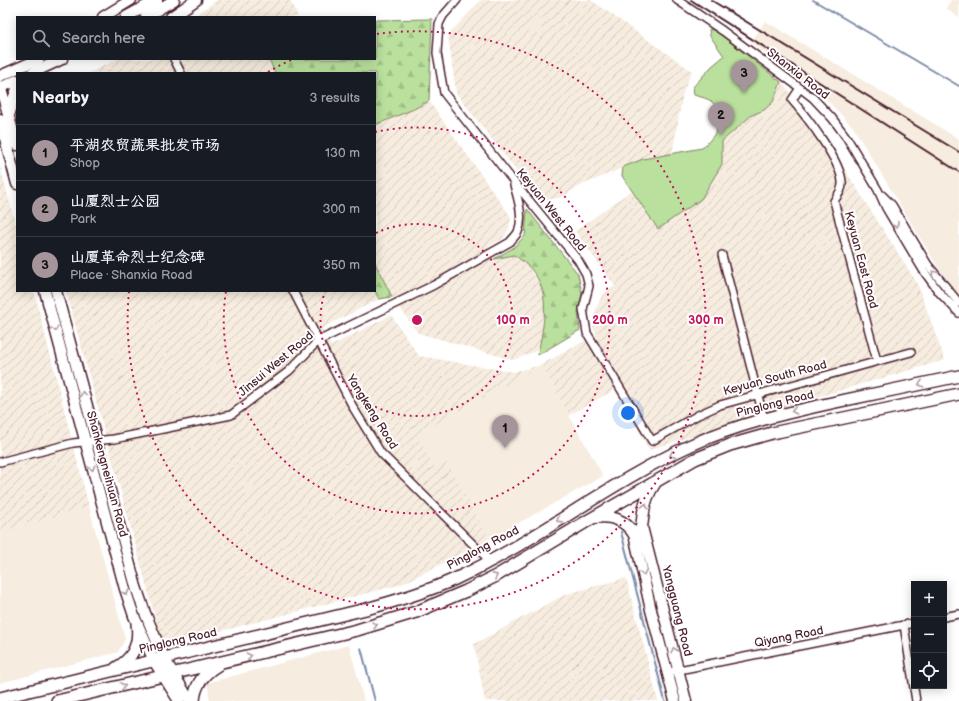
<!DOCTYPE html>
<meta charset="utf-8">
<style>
body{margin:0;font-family:"Balsamiq Sans","LXGW WenKai TC",sans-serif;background:#242831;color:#f1f3f6}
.controls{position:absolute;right:12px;bottom:12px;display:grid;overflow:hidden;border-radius:0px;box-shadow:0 2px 10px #0003}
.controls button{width:36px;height:36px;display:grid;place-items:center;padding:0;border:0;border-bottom:1px solid #363941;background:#171b24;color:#f1f3f6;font:20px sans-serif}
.you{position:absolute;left:628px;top:413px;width:14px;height:14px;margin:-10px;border:3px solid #fff;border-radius:50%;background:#1a73e8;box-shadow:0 0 0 6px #1a73e833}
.badge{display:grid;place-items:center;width:26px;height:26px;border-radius:50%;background:#a6949b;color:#111;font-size:13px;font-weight:700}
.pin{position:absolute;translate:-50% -33px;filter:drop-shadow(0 1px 2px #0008)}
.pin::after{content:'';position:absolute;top:21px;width:14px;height:12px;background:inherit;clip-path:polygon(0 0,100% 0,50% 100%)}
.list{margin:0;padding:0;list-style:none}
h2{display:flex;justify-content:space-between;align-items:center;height:52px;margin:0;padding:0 16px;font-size:17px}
h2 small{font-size:13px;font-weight:400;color:#9ea1a6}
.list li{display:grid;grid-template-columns:26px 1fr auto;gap:12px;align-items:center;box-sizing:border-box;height:56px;padding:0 16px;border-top:1px solid #363941}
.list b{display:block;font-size:15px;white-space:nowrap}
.list p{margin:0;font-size:13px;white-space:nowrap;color:#9ea1a6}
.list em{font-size:13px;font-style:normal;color:#9ea1a6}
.icon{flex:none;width:22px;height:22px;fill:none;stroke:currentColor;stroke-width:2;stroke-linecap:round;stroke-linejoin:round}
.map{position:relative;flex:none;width:959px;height:701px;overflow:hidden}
.search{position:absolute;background:#171b24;box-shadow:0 2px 10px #0003;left:16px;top:16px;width:360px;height:44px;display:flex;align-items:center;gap:10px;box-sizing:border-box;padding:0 14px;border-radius:0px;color:#9ea1a6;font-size:15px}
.panel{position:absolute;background:#171b24;box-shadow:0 2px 10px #0003;left:16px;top:72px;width:360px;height:220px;border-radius:0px}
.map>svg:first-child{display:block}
.built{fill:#f6ecdf}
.industrial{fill:url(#industrial-furrows)}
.green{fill:#b9e09c;stroke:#828064}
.forest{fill:url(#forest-firs);stroke:#828064}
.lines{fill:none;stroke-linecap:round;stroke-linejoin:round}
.stream{stroke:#7c8ba8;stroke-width:2}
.street-casing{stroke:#4a1f2b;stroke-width:10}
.secondary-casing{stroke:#4a1f2b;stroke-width:13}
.primary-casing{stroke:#4a1f2b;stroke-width:14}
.street{stroke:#fff;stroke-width:7}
.secondary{stroke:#fff;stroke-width:10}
.primary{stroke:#fff;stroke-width:11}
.rail{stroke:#4a1f2b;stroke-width:2}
.oneway{stroke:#ae9aa0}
.ring{fill:none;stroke:#c2185b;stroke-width:2;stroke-dasharray:2 4}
.labels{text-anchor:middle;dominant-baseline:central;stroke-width:4;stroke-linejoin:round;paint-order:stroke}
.street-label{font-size:12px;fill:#4a1f2b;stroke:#fff}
.centre{fill:#c2185b;stroke:#fff;stroke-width:2}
.ring-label{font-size:12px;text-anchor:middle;font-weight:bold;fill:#c2185b;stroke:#fff;stroke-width:4;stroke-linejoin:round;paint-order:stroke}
</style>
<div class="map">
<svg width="959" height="701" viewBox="0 0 959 701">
<defs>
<pattern id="industrial-furrows" width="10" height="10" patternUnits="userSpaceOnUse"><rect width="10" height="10" fill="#f6ecdf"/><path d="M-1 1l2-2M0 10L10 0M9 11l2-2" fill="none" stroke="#d4cac0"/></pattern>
<pattern id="forest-firs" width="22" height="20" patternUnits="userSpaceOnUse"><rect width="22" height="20" fill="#b9e09c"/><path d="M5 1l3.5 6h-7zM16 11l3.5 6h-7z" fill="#a1c087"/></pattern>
</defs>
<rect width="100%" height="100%" fill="#fff"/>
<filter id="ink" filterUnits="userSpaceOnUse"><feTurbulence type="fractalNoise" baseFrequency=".025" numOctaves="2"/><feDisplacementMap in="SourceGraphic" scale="8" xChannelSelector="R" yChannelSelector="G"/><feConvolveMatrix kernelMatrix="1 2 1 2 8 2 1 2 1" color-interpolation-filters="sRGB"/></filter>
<g filter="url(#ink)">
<!-- built -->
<path class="built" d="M 951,0 L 959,0 L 959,18 L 946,8 Z
M 765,21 L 959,139 L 959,295 L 939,269 L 853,127 L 826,99 L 751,42 Z
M 541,365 L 603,476 L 490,539 L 446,461 L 434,468 L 415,435 Z
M 89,507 L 125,639 L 118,652 L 0,683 L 0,532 Z
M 349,645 L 364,701 L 210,701 L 207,683 Z"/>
<!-- industrial -->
<path class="industrial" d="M 217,0 L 290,0 L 298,17 L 193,17 Z
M 481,0 L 591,0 L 692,71 L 683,93 L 672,154 L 643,159 L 582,185 L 559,198 L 540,201 L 456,93 L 448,35 Z
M 117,59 L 269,59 L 275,73 L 89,73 Z
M 781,82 L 810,115 L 917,283 L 945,360 L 779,408 L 649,450 L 616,389 L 569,415 L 541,365 L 416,435 L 434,467 L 446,461 L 490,539 L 402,584 L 168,645 L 162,642 L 66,291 L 375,291 L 379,299 L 322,328 L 331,346 L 391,315 L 419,356 L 513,372 L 541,365 L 597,334 L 593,328 L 596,309 L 602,296 L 615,286 L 575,231 L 631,191 L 658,229 L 722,164 L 722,141 L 752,115 L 764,110 L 773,103 Z
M 429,101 L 511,217 L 509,229 L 502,239 L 487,247 L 494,259 L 514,255 L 525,262 L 542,287 L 550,304 L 541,349 L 513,360 L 418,333 L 392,297 L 375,263 L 375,125 L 414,109 Z
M 0,166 L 17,229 L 17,291 L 34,291 L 89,507 L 0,532 Z
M 626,578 L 658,701 L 485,701 L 474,644 L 566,594 Z"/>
<!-- green -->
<path class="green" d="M 709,29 L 716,31 L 781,82 L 773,102 L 764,110 L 752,115 L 722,141 L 722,164 L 701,199 L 658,229 L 622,176 L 623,167 L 643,159 L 702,148 C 714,138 728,118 714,104 C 709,98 700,97 694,95 L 693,87 L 711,67 L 724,56 L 710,36 Z"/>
<!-- forest -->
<path class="forest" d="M 432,19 L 429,101 L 414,109 L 375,125 L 375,73 L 275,73 L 269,59 L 375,59 L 375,20 Z
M 527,209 L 578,274 L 582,294 L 578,312 L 580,330 L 538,355 C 545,315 555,281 514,255 L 494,259 L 513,248 L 525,236 Z
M 375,263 L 392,297 L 379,299 L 375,291 Z"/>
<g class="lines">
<!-- stream -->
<path class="stream" d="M 813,0 L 959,86
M 621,532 L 665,701
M 361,648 L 375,701"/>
<!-- street casing -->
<g class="street-casing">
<path id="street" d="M 457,0 L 443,16 L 439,24 L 437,53 L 444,93 L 514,182 L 578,260 L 586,274 L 589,286 L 583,309 L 587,333 L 652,441 L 698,415 L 720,405 L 911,352
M 677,0 L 723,31 L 800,88 L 813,98 L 832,118 L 847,138 L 878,190 L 886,208 L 923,270 L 939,292 L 959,313
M 174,59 L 181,73
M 800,88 L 792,100 C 806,116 841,161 842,182 C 843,189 838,195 834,201 L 877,361
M 882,195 L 892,205 L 928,265 L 959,303
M 722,255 L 764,419
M 293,291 L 354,409 L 381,453 L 490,561
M 0,462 L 73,443 L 114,439 L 231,415 L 289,371 L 318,341 L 434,285 L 510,242 C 512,239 516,236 518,232 C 524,217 518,199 514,185
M 944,617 L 959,614
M 904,625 L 916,701
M 674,671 L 914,623"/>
</g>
<!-- secondary casing -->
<g class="secondary-casing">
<path id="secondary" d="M 103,17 L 131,0
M 126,17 L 157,0
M 146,17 L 174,0
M 171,17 L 196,0
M 32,73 L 62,59
M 0,76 L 39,59
M 0,86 L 17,145
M 0,88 L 17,80
M 10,113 L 13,99 L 17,89
M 0,119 L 17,184
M 45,291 L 125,589 L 134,616 L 154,661 L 179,701
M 56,291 L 136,587 L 145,613 L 164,658 L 190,701
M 642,527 L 686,701
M 634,534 L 651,610 L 675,701"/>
</g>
<!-- primary casing -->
<g class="primary-casing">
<path id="primary" d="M 593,518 C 610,514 625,520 634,534 L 640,532 C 642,527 642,522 643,516 C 644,504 648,493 655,483
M 116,668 C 133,659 140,643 137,624
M 0,698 L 366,609 C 396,601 426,592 455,579 C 537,541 608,483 691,445 C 737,424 786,413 836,402 C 877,393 918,385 959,376
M 57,701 L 357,630 L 416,612 L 466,591 L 496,576 L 589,520 L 695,459 L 730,445 L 772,433 L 959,394
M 194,701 C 195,685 204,673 218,665"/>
</g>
<!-- street -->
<use href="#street" class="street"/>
<!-- secondary -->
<use href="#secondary" class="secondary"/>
<!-- primary -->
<use href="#primary" class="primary"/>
<!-- rail -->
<path class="rail" d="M 691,0 L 959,172
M 711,0 L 959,152"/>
</g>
<!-- one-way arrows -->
<defs><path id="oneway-chevron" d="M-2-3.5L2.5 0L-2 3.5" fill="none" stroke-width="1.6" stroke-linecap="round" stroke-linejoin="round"/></defs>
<g class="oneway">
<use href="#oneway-chevron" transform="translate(896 225) rotate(60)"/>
<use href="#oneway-chevron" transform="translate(934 273) rotate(-126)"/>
<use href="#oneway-chevron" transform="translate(55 329) rotate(75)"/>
<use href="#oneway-chevron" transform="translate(921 384) rotate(168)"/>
<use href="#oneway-chevron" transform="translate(83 394) rotate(-105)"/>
<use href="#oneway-chevron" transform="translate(794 411) rotate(167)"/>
<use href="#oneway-chevron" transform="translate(672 455) rotate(153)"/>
<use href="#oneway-chevron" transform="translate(92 468) rotate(75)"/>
<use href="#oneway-chevron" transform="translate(645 506) rotate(-76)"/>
<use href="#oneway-chevron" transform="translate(559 520) rotate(148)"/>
<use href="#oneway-chevron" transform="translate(643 573) rotate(77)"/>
<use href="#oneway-chevron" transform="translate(495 576) rotate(-29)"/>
<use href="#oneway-chevron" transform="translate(126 593) rotate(72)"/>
<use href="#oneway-chevron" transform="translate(375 625) rotate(-16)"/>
<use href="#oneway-chevron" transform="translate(674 650) rotate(-103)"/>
<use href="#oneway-chevron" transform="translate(249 656) rotate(-13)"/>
<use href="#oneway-chevron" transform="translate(123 686) rotate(-13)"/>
</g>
</g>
<!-- distance rings -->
<g class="ring">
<path d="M376 233A96 96 0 1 1 325 291"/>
<path d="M375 132A193 193 0 1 1 226 291"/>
<path d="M268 72A289 289 0 0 1 293 59M377 34A289 289 0 1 1 129 292"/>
</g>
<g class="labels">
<!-- street labels -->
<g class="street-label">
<text transform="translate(798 74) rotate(38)">Shanxia Road</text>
<text transform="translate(551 210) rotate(51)">Keyuan West Road</text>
<text transform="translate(861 260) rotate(75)">Keyuan East Road</text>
<text transform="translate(276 364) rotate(-40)">Jinsui West Road</text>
<text transform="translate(775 378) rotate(-15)">Keyuan South Road</text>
<text transform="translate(775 404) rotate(-14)">Pinglong Road</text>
<text transform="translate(372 412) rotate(58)">Yangkeng Road</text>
<text transform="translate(107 474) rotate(75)">Shankengneihuan Road</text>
<text transform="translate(483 548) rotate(-28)">Pinglong Road</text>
<text transform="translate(677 611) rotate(76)">Yangguang Road</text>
<text transform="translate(789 637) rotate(-11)">Qiyang Road</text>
<text transform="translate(178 641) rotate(-13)">Pinglong Road</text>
</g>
</g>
<circle cx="417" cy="320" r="6" class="centre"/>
<g class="ring-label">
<text x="513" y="324">100 m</text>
<text x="610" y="324">200 m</text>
<text x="706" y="324">300 m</text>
</g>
</svg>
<div class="controls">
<button>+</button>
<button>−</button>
<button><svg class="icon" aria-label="locate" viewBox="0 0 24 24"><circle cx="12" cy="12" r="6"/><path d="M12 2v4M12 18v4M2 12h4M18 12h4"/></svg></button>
</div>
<div class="you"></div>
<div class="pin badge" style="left:505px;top:448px">1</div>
<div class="pin badge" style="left:721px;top:135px">2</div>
<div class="pin badge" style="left:744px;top:93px">3</div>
<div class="search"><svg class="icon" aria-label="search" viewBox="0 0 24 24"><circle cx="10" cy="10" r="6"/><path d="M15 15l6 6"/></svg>Search here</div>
<section class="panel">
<h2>Nearby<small>3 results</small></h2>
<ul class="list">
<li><span class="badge">1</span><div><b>平湖农贸蔬果批发市场</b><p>Shop</p></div><em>130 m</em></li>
<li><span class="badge">2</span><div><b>山厦烈士公园</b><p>Park</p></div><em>300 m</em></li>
<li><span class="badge">3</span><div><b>山厦革命烈士纪念碑</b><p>Place · Shanxia Road</p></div><em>350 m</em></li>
</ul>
</section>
</div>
